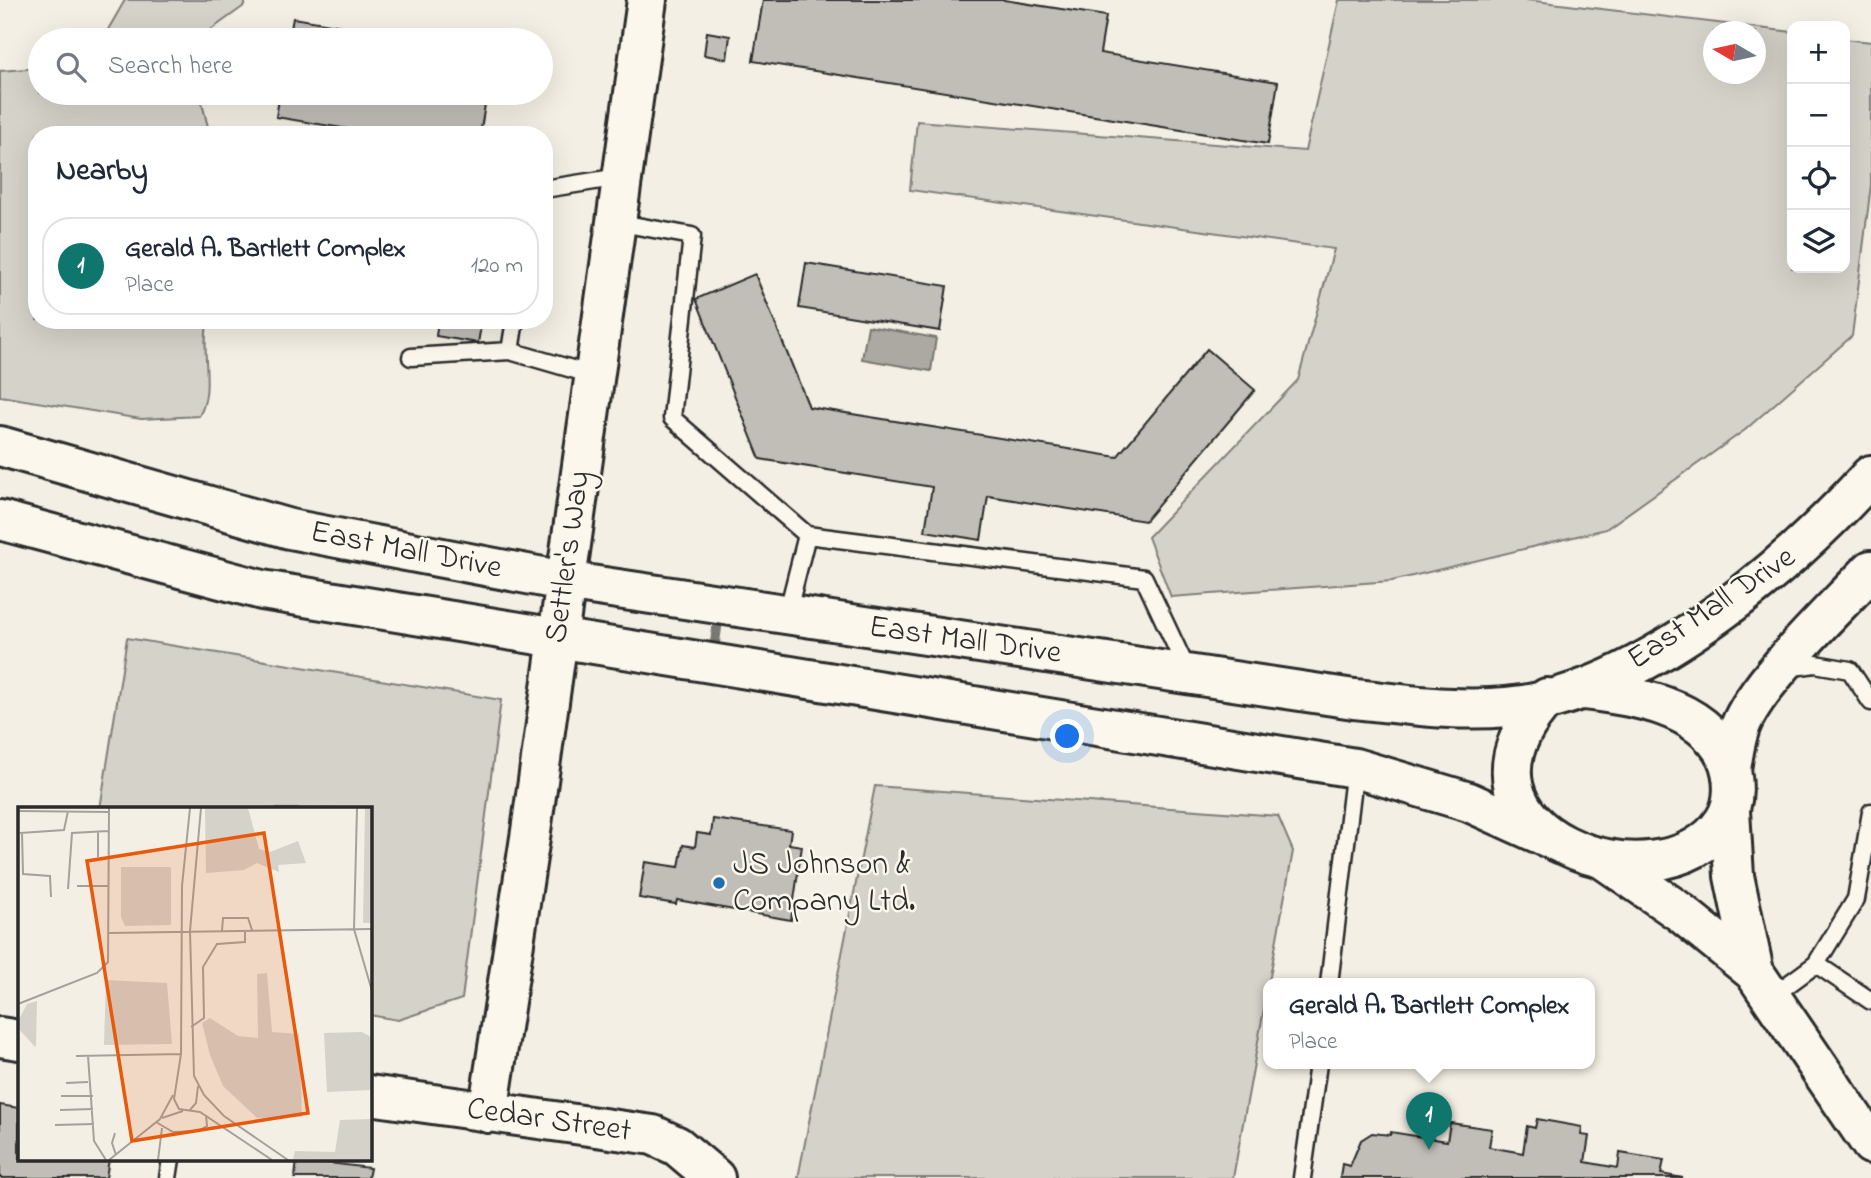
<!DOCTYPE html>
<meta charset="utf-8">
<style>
body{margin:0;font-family:"Indie Flower",sans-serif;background:#f2f2f3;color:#1f2937}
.controls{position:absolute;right:21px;top:21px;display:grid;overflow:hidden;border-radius:14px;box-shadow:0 7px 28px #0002}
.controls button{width:63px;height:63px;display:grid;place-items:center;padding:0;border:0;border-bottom:2px solid #e0e1e3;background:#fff;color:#1f2937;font:35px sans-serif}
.compass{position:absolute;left:1703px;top:21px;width:63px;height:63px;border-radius:50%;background:#fff;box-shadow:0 7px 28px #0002;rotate:279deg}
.you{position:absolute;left:1068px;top:737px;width:24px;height:24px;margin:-18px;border:5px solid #fff;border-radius:50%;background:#1a73e8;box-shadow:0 0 0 10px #1a73e833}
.badge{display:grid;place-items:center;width:46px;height:46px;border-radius:50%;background:#0f766e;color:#fff;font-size:23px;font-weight:700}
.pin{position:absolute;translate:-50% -58px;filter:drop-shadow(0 2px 4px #0008)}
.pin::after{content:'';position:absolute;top:37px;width:24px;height:21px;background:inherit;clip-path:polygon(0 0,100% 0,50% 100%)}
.popup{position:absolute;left:1263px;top:978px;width:332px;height:91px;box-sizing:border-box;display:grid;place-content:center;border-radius:14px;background:#fff;filter:drop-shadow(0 2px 5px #0005);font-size:23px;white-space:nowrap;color:#747a83}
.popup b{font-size:26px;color:#1f2937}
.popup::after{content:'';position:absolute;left:50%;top:100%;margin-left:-14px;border:14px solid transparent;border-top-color:#fff}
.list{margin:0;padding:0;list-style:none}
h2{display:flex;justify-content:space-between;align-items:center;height:91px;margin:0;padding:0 28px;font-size:30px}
h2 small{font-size:23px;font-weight:400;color:#747a83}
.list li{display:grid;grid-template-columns:46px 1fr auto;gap:21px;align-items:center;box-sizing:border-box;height:98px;margin:0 14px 14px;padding:0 14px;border:2px solid #e0e1e3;border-radius:28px}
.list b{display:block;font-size:26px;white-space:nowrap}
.list p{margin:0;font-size:23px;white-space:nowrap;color:#747a83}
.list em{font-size:23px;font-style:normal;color:#747a83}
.icon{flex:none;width:38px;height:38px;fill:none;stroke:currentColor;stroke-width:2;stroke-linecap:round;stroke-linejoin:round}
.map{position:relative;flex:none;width:1871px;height:1178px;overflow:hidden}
.search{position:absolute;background:#fff;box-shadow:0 7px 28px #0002;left:28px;top:28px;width:525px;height:77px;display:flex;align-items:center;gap:18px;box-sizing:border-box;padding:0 24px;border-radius:38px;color:#747a83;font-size:26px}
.panel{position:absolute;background:#fff;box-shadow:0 7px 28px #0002;left:28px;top:126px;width:525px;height:203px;border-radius:28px}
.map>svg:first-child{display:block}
.green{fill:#d5d2c9;stroke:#807e7a;stroke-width:2;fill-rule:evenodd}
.water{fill:#aca9a2;stroke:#787772;stroke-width:2}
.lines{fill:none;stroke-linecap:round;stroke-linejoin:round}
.stream{stroke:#787772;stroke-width:10}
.building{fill:#c0beb6;stroke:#2b2b2b;stroke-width:2}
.lane-casing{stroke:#2b2b2b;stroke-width:21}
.secondary-casing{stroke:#2b2b2b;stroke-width:44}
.primary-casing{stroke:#2b2b2b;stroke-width:44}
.lane{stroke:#fbf7ec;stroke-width:16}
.secondary{stroke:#fbf7ec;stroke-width:38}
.primary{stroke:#fbf7ec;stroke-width:38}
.poi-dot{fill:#1f6fb2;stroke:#fbf7ec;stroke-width:2.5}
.labels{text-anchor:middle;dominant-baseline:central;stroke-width:5;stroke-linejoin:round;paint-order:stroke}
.street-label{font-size:32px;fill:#2b2b2b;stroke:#fbf7ec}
.poi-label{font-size:32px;fill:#2b2b2b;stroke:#fbf7ec;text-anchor:start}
.inset-road{fill:none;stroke:#a3a19a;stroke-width:2}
.view{fill:#e8590c;fill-opacity:0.15;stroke:#e8590c;stroke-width:3.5}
.inset-edge{fill:none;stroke:#2b2b2b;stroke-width:3.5}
</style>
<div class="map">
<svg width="1871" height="1178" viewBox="0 0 1871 1178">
<rect width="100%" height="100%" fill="#f3efe4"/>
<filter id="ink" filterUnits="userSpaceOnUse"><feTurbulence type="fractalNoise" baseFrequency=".0143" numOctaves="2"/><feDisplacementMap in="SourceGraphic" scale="14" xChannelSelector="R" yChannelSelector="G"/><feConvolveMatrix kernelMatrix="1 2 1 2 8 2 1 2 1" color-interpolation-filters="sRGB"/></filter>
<g filter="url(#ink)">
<!-- green -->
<path class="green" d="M 125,0 L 246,0 L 244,6 L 205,34 L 201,40 L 102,40 Z
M 1339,0 L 1527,0 L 1792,32 L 1792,268 L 1845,268 L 1845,39 L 1871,42 L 1871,185 L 1852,336 L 1745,430 L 1606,529 L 1392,581 L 1171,597 L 1148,537 L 1298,380 L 1334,249 L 910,190 L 917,121 L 1305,151 ZM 1714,32 L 1756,32 L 1756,74 L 1714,74 Z
M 40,68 L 40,93 L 195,93 L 203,107 L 210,135 L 37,135 L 37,320 L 208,320 C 200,351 215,390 199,416 L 141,419 L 0,396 L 0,71 Z
M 127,638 L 501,700 L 462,999 L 398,1020 L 369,1015 L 369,809 L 100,809 Z
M 875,786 L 1278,816 L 1293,851 L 1233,1178 L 798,1178 Z"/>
<!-- water -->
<path class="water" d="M 868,326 L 936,338 L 931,371 L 862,359 Z"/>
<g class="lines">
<!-- stream -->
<path class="stream" d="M 713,657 L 719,613"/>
</g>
<!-- building -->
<path class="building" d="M 763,0 L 1004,0 L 1106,16 L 1100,53 L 1278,82 L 1268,144 L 753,61 Z
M 293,18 L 429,40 L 289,40 Z
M 707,32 L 730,36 L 727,59 L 704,55 Z
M 280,93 L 487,93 L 480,135 L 384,135 L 276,117 Z
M 806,263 L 947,286 L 940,331 L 799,308 Z
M 755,274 L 809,407 L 1117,457 L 1207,349 L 1255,390 L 1145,521 L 988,496 L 981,540 L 925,531 L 932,487 L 760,459 L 696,299 Z
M 438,320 L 482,320 L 478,343 L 436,336 Z
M 713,819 L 791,830 L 789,844 L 802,846 L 791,920 L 677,900 L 676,904 L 639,898 L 645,862 L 679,867 L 683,845 L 695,847 L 697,833 L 711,835 Z
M 0,1105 L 19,1108 L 19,1159 L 109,1159 L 106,1178 L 0,1178 Z
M 1537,1119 L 1582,1127 L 1581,1135 L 1589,1136 L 1585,1162 L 1618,1168 L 1620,1153 L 1664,1160 L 1661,1174 L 1683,1178 L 1340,1178 L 1342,1164 L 1350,1166 L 1361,1140 L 1372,1133 L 1390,1135 L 1391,1132 L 1447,1141 L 1450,1123 L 1492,1129 L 1489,1147 L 1523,1153 L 1527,1126 L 1535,1128 Z
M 297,1159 L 370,1168 L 368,1178 L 295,1178 Z"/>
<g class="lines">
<!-- lane casing -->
<g class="lane-casing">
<path id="lane" d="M 544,189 L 620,177
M 615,222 L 692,236 L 672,418 L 807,535 L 1144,578 L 1188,672
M 515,320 L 510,351 L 596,376
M 411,357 L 510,351
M 787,614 L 807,535
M 1786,668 L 1815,664 L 1850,670 L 1871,702
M 1816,964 L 1871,1001
M 1329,984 L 1355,768
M 1771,997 L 1816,964 L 1856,899 L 1871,812
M 168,1178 L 171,1159
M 1302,1178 L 1318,1064"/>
</g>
<!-- secondary casing -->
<g class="secondary-casing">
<path id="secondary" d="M 1730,811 L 1734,876 L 1754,972
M 1603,859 L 1680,912 L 1754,972 L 1871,1144
M 0,1037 L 19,1040
M 369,1095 L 653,1135 L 677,1146 L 715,1178
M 488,1113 L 531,831 L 647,0"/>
</g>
<!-- primary casing -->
<g class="primary-casing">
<path id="primary" d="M 0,446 L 290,529 L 564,581 L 1354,699 C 1405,704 1456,712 1507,707 C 1638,695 1787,569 1871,475
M 0,520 L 262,590 L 1355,768 L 1469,802 L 1562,844
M 1547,698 C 1423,832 1662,916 1724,821 C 1736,803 1735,776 1726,756 C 1700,705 1633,696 1583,690
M 1731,770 C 1733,755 1735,741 1740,727 C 1756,683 1836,608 1871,570"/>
</g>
<!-- lane -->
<use href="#lane" class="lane"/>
<!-- secondary -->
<use href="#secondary" class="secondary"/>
<!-- primary -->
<use href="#primary" class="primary"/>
</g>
</g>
<!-- markers -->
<circle class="poi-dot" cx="719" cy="883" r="7"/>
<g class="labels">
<!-- street labels -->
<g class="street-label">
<text transform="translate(406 551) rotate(11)">East Mall Drive</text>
<text transform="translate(569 557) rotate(-82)">Settler's Way</text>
<text transform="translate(1712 609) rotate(-34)">East Mall Drive</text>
<text transform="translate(965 641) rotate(8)">East Mall Drive</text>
<text transform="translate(549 1121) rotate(8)">Cedar Street</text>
</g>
<!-- poi labels -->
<g class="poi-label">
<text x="733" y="865">JS Johnson &amp;<tspan x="733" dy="37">Company Ltd.</tspan></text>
</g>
</g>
<!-- overview -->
<g transform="translate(18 807)">
<rect width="354" height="354" fill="#f3efe4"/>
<path d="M 187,1 L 230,1 L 241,42 L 252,45 L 280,34 L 288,56 L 260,58 L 261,65 L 239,56 L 226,63 L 188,66 ZM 347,1 L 353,1 L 353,116 L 345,116 ZM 103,60 L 153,60 L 153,118 L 107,119 L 103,110 ZM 249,166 L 254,225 L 281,227 L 284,310 L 239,311 L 205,279 L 192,248 L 184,216 L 192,211 L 220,229 L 240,231 L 239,167 ZM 88,173 L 149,176 L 154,237 L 86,238 ZM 19,194 L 18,238 L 17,240 L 0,221 L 0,214 L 9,197 ZM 344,225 L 353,230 L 353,283 L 309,285 L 306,226 ZM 353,312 L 353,353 L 275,352 L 277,344 L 317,345 L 322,313 Z" fill="#d5d2c9"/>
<path class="inset-road" d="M 172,1 L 164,79 L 163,247 L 156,292 L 161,302 L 182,305 L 254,353M 183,1 L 172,124 L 176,269 L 186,288 L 206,309 L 270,353M 339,1 L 336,122 L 354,184M 0,4 L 91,5M 2,26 L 46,23 L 50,4M 4,26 L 5,67 L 32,69 L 33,90M 80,50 L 80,25M 59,79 L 90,79M 50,82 L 54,26 L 90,24M 204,124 L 205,111 L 230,111 L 234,123M 91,126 L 354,122M 0,197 L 79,166 L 90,155 L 91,1M 173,220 L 186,211 L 185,160 L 199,137 L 227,135 L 227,123M 58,249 L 163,247M 70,249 L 76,334 L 88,353M 48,276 L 70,275M 43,289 L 75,289M 42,303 L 75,302M 172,303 L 178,296 L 180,279M 144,311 L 165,304M 138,315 L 155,325 L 180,324 L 189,319 L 188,308M 37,318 L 76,317M 97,326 L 94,336 L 98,348M 91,353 L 142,312 L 155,288M 140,353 L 144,321"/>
<path class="view" d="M 246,26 L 290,306 L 114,334 L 69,54 Z"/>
<rect width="354" height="354" class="inset-edge"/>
</g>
</svg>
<div class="controls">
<button>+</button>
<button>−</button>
<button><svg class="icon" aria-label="locate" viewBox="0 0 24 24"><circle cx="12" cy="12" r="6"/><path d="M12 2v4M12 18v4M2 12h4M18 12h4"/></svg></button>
<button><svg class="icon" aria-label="layers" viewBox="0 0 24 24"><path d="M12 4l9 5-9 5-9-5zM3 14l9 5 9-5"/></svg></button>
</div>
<svg class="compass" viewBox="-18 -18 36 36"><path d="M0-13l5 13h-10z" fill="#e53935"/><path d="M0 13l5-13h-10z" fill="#747a83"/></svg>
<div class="you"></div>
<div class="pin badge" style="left:1429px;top:1150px">1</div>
<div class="popup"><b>Gerald A. Bartlett Complex</b>Place</div>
<div class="search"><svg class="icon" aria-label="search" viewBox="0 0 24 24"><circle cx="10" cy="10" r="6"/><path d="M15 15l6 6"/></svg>Search here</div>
<section class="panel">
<h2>Nearby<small></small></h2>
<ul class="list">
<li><span class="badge">1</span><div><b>Gerald A. Bartlett Complex</b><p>Place</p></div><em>120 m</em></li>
</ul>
</section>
</div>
